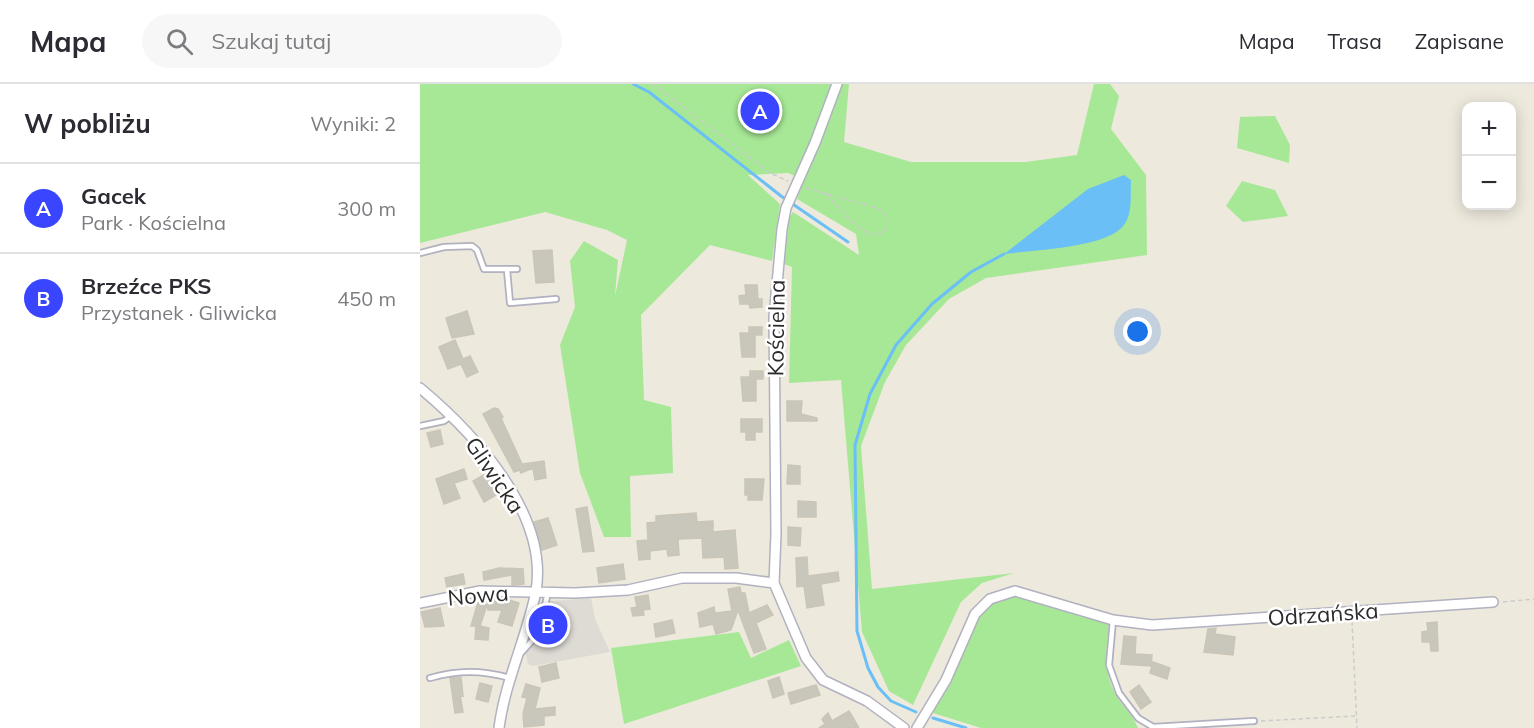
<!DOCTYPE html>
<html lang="pl">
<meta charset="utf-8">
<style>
body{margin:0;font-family:Mulish,sans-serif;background:#f7f7f7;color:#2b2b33}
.controls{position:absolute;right:18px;top:18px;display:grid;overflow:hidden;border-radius:12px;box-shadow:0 3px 15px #0003}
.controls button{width:54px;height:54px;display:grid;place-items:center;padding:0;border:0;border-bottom:2px solid #e1e1e2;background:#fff;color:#2b2b33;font:30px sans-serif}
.you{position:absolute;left:718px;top:248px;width:21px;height:21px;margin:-15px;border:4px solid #fff;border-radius:50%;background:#1a73e8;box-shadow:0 0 0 9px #1a73e833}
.badge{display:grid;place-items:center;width:39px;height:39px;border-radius:50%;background:#3945ff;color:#fff;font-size:20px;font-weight:700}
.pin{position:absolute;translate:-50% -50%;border:3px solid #fff;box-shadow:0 2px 6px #0006}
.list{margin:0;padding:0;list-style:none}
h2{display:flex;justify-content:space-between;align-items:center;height:78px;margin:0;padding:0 24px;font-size:26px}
h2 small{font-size:20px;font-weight:400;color:#7c7c81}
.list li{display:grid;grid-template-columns:39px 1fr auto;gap:18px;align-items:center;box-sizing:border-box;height:90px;padding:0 24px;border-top:2px solid #e1e1e2}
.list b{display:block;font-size:22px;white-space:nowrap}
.list p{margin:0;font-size:20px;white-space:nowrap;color:#7c7c81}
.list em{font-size:20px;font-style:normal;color:#7c7c81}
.icon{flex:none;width:33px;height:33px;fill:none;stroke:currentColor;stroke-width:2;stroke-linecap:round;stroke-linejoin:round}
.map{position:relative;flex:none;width:1114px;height:644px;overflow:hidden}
header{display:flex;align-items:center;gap:36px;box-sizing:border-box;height:84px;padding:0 30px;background:#fff;border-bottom:2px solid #e1e1e2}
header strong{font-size:28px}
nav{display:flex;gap:33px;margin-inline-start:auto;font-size:21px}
.search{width:420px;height:54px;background:#f7f7f7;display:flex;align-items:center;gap:15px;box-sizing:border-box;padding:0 21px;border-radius:33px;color:#7c7c81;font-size:22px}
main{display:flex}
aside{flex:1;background:#fff}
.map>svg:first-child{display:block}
.green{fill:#a7e896}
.plaza{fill:#dedbd4}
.water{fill:#69bff6}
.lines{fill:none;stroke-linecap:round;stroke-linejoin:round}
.stream{stroke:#69bff6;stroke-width:3}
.building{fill:#c9c7bb;stroke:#cac5b6;stroke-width:1.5}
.lane-casing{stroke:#b1b1c0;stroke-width:8}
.street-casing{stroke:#b1b1c0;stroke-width:12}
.path{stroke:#ccc;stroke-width:1.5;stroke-dasharray:4.5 3;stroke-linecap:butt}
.lane{stroke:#fff;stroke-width:4.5}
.street{stroke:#fff;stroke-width:9}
.labels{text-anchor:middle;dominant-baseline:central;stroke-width:5;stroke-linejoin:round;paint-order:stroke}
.street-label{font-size:22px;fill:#2b2b2b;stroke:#fff}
</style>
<header>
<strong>Mapa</strong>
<div class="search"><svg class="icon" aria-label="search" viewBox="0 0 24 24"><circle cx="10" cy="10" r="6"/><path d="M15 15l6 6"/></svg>Szukaj tutaj</div>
<nav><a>Mapa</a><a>Trasa</a><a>Zapisane</a></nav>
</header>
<main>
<aside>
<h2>W pobliżu<small>Wyniki: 2</small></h2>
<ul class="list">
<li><span class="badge">A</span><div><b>Gacek</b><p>Park · Kościelna</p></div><em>300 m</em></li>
<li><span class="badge">B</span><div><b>Brzeźce PKS</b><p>Przystanek · Gliwicka</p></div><em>450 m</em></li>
</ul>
</aside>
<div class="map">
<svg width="1114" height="644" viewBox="0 0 1114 644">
<rect width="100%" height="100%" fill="#eee9dd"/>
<!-- green -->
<path class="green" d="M 0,0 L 429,0 L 424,58 L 491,78 L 606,78 L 657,71 L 674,0 L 690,0 L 699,12 L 691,45 L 726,91 L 727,171 L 566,194 L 529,215 L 486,261 L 465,298 L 441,362 L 452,505 L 594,489 L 562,499 L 541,518 L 493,621 L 469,607 L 442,548 L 421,296 L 369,299 L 372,183 L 364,180 L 369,134 L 373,128 L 439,171 L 436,150 L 377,115 L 387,88 L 376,89 L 375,92 L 368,89 L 328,91 L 360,120 L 352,177 L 290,161 L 221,231 L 224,316 L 251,323 L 253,389 L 210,392 L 211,453 L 184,453 L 160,389 L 140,261 L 155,223 L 150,177 L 164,157 L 198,176 L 195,212 L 207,156 L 187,146 L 125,128 L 0,159 Z
M 855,32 L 870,61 L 869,79 L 817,64 L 820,33 Z
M 822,97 L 855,106 L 868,132 L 823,138 L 806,122 Z
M 594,512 L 689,540 C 686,566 683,589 697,613 C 704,624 713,631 718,644 L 561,644 L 513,629 L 560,532 L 571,519 Z
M 319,548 L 331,574 L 369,556 L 381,582 L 204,640 L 191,564 Z"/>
<!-- plaza -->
<path class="plaza" d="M 171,514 L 175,535 L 190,568 L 113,582 L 108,580 L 106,570 L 121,518 Z"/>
<!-- water -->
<path class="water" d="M 704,91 L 711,96 C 710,110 713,129 704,141 C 688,164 612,166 584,170 L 668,105 Z"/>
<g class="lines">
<!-- stream -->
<path class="stream" d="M 213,0 L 229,8 L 361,112 L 428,158
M 496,628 L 471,617 L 458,603 L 448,584 L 437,547 L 435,361 L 450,310 L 476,261 L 512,220 L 551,188 L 584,170
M 513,634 L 546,644"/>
</g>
<!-- building -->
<path class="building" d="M 132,166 L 134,198 L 116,199 L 113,167 Z
M 325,201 L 337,201 L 338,215 L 342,215 L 342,223 L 330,224 L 329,220 L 320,220 L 319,212 L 326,211 Z
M 47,227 L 54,250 L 32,254 L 26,234 Z
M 329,243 L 342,243 L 342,251 L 335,251 L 335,273 L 322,273 L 320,249 L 329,249 Z
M 35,256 L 43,275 L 50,272 L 58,288 L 47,293 L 41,280 L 28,285 L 19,263 Z
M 330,287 L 343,287 L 343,295 L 336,295 L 336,317 L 323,317 L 321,293 L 330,293 Z
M 367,317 L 382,317 L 381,330 L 397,334 L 397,337 L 367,337 Z
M 74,324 L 78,325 L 83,333 L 81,334 L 102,380 L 124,377 L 126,394 L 115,396 L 113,384 L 101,389 L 100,386 L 94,388 L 63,330 Z
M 321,335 L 342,335 L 342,348 L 335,348 L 335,356 L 326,356 L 326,348 L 321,348 Z
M 20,346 L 23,360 L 11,363 L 7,349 Z
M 368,381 L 380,382 L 380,400 L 367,400 Z
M 44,385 L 47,395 L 34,399 L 40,414 L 24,420 L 16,395 Z
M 67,389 L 78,410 L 64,418 L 53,397 Z
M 325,395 L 344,395 L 342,416 L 328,416 L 328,411 L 325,411 Z
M 378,417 L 396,418 L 396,433 L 378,433 Z
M 167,423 L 174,467 L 163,468 L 156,425 Z
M 276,429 L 277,438 L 293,437 L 293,448 L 315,446 L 318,484 L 305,485 L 304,473 L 283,474 L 282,454 L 258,455 L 259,471 L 248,472 L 247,465 L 230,467 L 230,475 L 219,476 L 217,457 L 228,456 L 227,439 L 236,438 L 236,432 Z
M 128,434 L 137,461 L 122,466 L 114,438 Z
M 368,443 L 381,444 L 380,462 L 368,461 Z
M 387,473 L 388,492 L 418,488 L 419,497 L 401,500 L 404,521 L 387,524 L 384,502 L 377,503 L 376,474 Z
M 203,480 L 205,495 L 179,499 L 177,484 Z
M 79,484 L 103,485 L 104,500 L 92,501 L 92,491 L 64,496 L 63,488 Z
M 43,490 L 45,500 L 27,503 L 25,494 Z
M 320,503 L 321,509 L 325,509 L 329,529 L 347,521 L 353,531 L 336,539 L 346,565 L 334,569 L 318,526 L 311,546 L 296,550 L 293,540 L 280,543 L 278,529 L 294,523 L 295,529 L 312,527 L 308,505 Z
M 228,511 L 230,525 L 223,526 L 224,531 L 213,532 L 211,524 L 217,523 L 215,513 Z
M 67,514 L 83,514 L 99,519 L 92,542 L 78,538 L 82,526 L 68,526 Z
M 58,518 L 67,521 L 60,542 L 69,544 L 68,556 L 55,555 L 56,542 L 51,542 Z
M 20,524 L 24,542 L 5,543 L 1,528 Z
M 252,536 L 255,549 L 236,553 L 234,540 Z
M 1017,538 L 1018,567 L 1011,567 L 1010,558 L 1002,558 L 1002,548 L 1008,547 L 1007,539 Z
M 796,544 L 795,550 L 815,553 L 813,571 L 784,568 L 788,545 Z
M 704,552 L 716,553 L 715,570 L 732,571 L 731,582 L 701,580 Z
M 733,578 L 750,584 L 747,595 L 730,589 Z
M 136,579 L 139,594 L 122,598 L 119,583 Z
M 41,593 L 43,612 L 40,611 L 43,628 L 35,629 L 30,594 Z
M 359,593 L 364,610 L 353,614 L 348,597 Z
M 60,599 L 72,602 L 68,618 L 56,615 Z
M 106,600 L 120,604 L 115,625 L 135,623 L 135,631 L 124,632 L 124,641 L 104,643 L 103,630 L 107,614 L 102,613 Z
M 396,601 L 400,611 L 371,620 L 368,609 Z
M 719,601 L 731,618 L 721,625 L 710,608 Z
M 429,627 L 439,644 L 399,644 L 405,640 L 402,635 L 408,629 L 412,637 Z"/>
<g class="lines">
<!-- lane casing -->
<g class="lane-casing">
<path id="lane" d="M 0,169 L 24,163 L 52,162 L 57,166 L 64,185 L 97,185
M 87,186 L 90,219 L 136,215
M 0,342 L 24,337 L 31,332
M 693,536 L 689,581 L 699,609 L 718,634 L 733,643 L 834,637
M 101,569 L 119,549 L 128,508
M 10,594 C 38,586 61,586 90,594"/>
</g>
<!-- street casing -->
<g class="street-casing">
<path id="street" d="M 417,0 L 395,59 L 366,124 L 362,145 L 354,233 L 356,450 L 354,499 L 386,574 L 403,596 L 447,617 L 484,644
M 0,304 C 54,349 129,430 116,507 C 107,553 85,597 79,644
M 0,519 L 60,507 L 155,509 L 208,506 L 262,494 L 316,494 L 354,499
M 497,644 L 526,596 L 555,530 L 570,515 L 595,507 L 693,536 L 732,541 L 1073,518"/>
</g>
<!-- path -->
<path class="path" d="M 233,0 L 350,89 L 368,97
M 386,104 L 457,124 C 473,132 470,153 451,150 C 438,148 415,119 405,109
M 1083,518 L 1114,515
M 932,537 L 937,644
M 841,637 L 935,632"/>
<!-- lane -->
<use href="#lane" class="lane"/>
<!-- street -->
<use href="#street" class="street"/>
</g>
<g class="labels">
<!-- street labels -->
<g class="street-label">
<text transform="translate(356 244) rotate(-89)">Kościelna</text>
<text transform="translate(75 391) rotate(56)">Gliwicka</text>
<text transform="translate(58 511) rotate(-5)">Nowa</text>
<text transform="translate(903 530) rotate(-4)">Odrzańska</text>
</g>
</g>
</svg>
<div class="controls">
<button>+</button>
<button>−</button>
</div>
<div class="you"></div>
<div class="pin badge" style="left:340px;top:27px">A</div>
<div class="pin badge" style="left:128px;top:541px">B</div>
</div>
</main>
